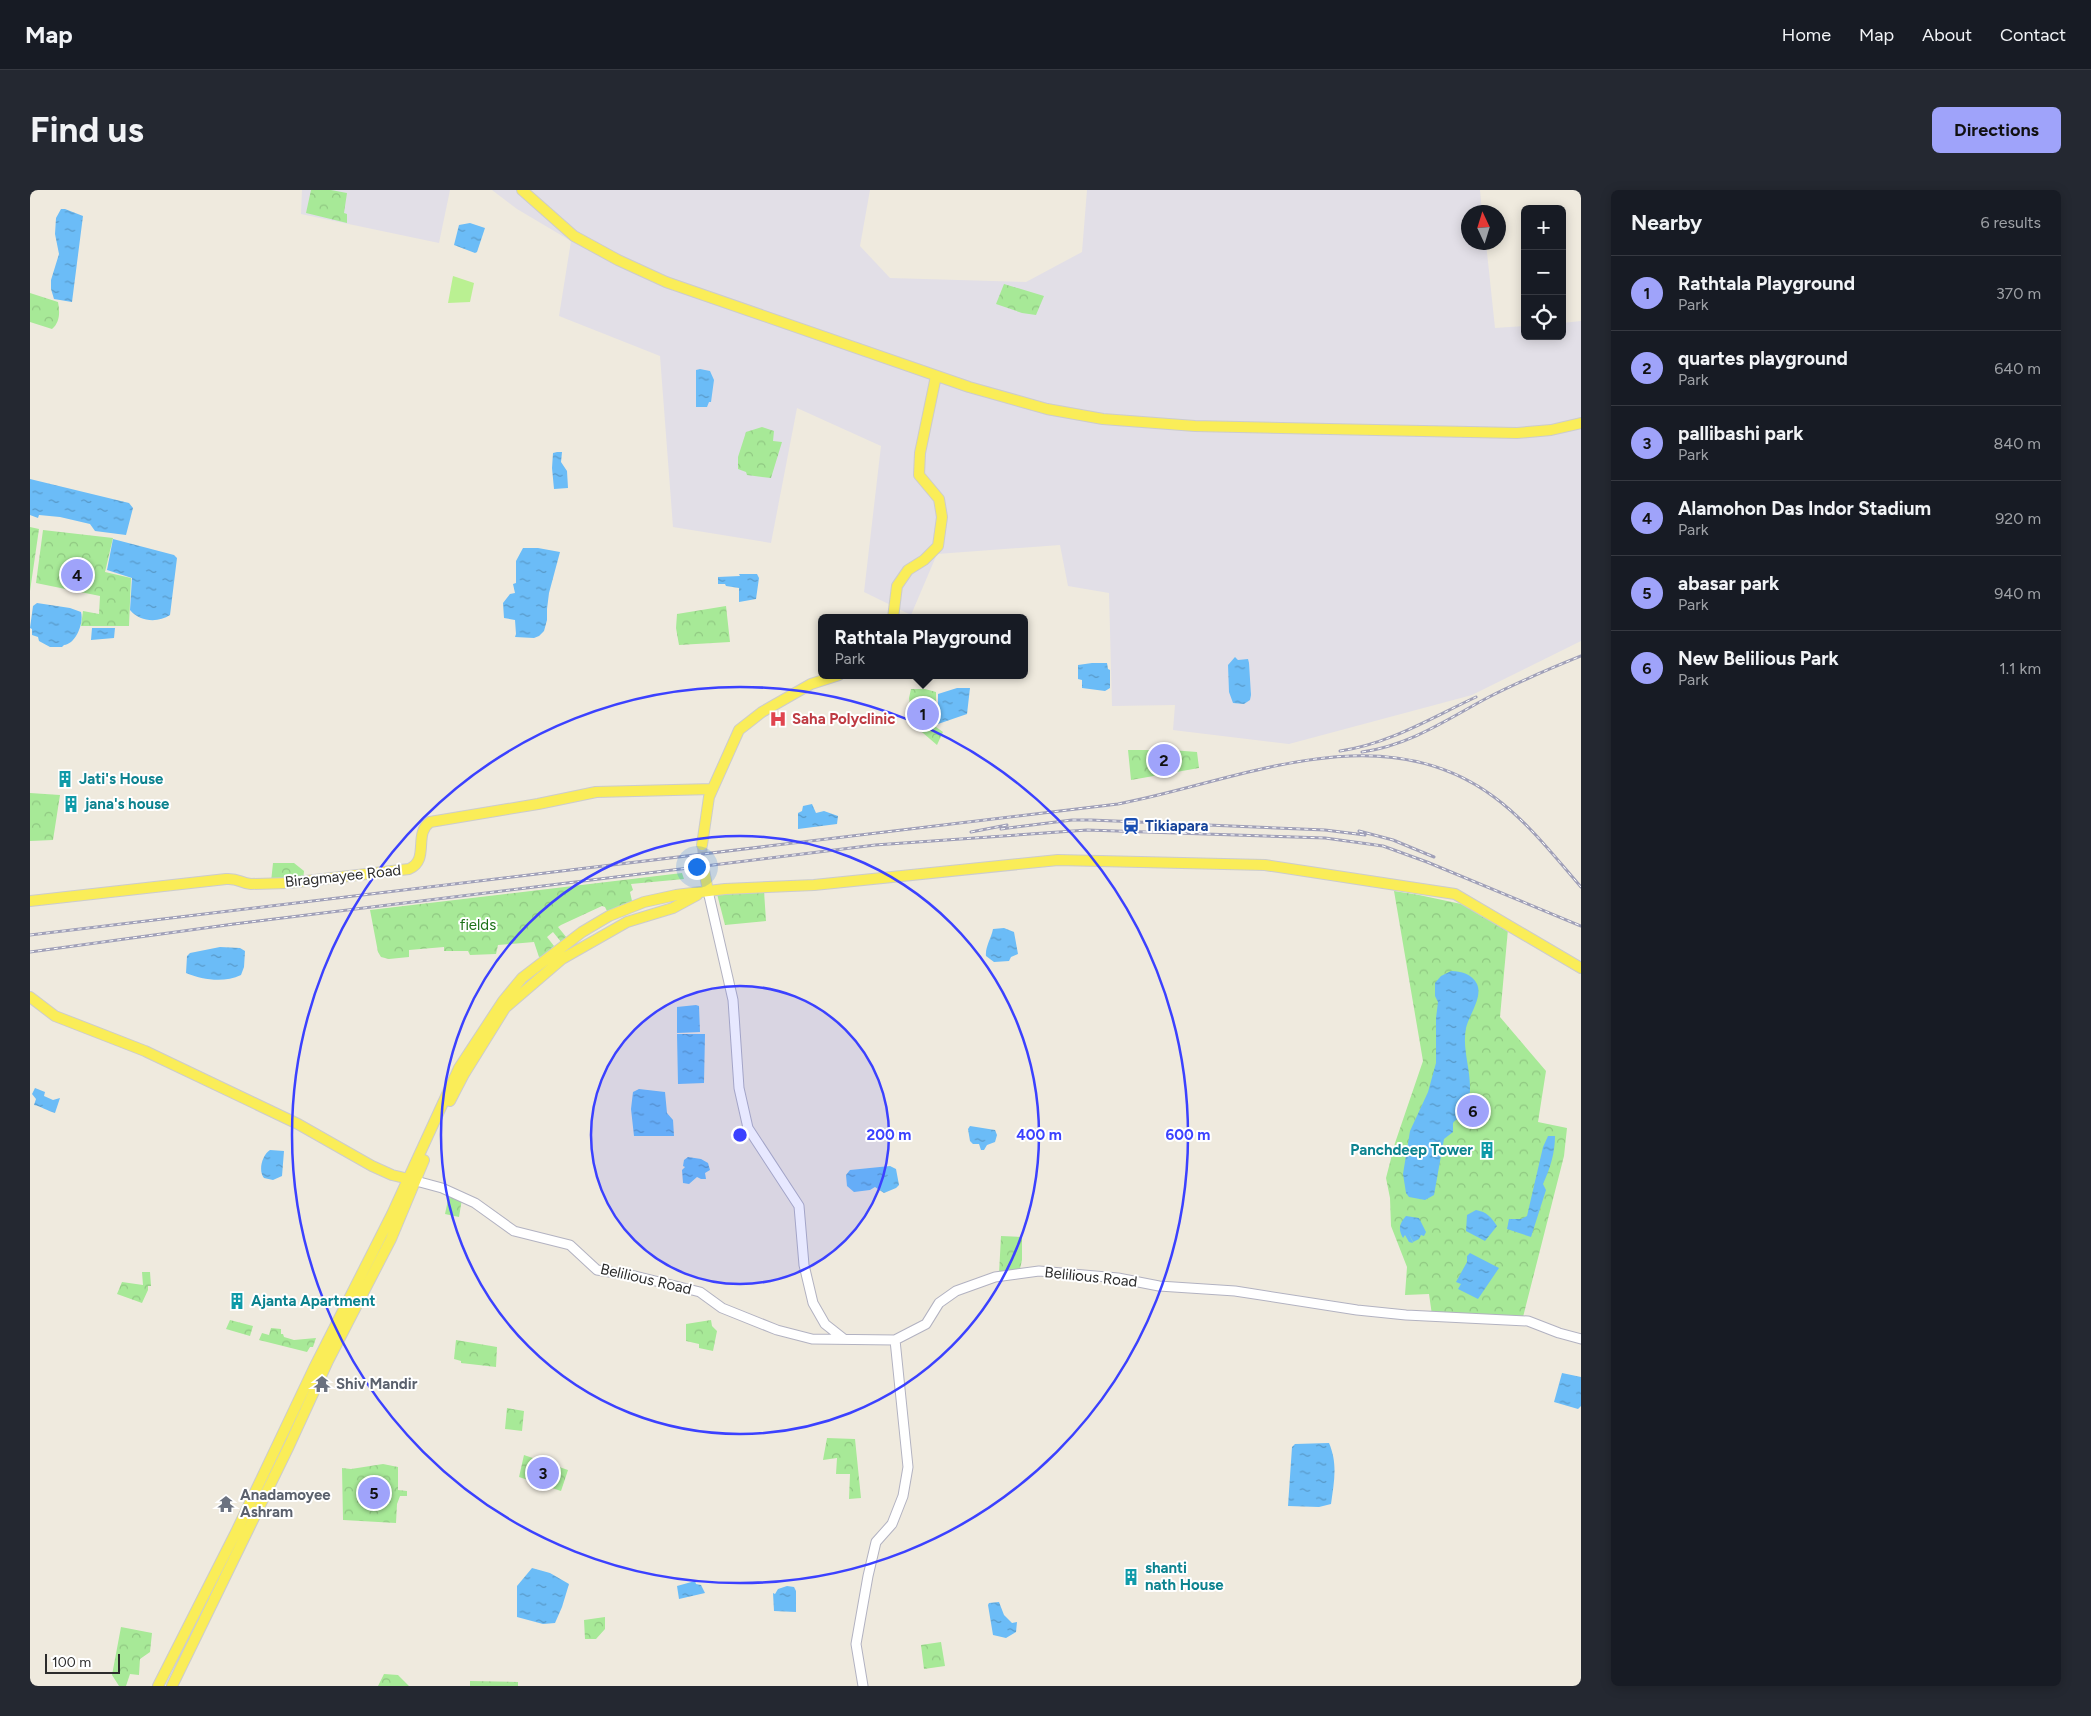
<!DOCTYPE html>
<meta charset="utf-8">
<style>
body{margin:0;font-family:Figtree,sans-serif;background:#242831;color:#f1f3f6}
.controls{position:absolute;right:15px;top:15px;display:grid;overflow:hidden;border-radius:8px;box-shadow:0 2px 12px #0003}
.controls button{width:45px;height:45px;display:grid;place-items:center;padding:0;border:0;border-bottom:1px solid #363941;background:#171b24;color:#f1f3f6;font:25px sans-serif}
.compass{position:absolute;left:1431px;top:15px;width:45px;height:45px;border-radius:50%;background:#171b24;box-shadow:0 2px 12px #0003;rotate:356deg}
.scale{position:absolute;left:15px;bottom:12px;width:75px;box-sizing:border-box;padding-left:5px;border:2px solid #2c2c2c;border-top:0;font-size:14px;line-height:18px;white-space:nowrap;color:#2c2c2c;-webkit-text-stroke:4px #fff;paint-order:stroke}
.you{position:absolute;left:666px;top:676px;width:18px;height:18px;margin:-12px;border:4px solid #fff;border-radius:50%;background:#1a73e8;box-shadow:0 0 0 8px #1a73e833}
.badge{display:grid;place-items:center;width:32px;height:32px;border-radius:50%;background:#9fa3fa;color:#111;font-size:16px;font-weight:700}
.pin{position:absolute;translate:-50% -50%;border:2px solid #fff;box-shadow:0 1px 5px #0006}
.popup{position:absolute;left:788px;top:424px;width:210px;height:65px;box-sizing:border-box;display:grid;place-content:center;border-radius:8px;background:#171b24;filter:drop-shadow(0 1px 4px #0005);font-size:16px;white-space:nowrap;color:#9ea1a6}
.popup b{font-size:19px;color:#f1f3f6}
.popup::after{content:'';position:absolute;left:50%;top:100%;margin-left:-10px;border:10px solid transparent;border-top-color:#171b24}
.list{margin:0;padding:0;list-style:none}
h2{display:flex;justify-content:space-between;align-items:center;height:65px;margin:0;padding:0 20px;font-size:21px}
h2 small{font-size:16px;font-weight:400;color:#9ea1a6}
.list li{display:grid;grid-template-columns:32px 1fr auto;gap:15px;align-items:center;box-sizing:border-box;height:75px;padding:0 20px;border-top:1px solid #363941}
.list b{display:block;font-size:19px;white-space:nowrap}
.list p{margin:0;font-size:16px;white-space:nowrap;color:#9ea1a6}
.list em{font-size:16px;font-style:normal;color:#9ea1a6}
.icon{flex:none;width:28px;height:28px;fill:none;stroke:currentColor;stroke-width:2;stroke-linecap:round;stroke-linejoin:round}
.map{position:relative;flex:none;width:1551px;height:1496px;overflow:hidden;border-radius:8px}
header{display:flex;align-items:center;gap:30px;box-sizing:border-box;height:70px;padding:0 25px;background:#171b24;border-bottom:1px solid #363941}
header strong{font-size:24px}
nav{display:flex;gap:28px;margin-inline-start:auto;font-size:18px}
.intro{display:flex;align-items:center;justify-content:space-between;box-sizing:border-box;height:120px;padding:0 30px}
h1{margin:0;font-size:35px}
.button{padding:12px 22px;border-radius:8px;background:#9fa3fa;color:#111;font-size:18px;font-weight:700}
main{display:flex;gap:30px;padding:0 30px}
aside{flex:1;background:#171b24;border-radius:8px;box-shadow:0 2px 12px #0003}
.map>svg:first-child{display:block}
.industrial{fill:#e2dfe7}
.park{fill:url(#park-crowns)}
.pitch{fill:#baf092}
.water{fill:url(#water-ripples)}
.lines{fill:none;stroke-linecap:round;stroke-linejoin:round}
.primary-tunnel{stroke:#c8c4ba;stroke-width:10;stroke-dasharray:10 5;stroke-linecap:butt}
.secondary-casing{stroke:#b2b2c1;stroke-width:11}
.primary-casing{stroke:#ccc;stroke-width:12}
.secondary{stroke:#fff;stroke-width:9}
.primary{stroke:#faed58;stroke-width:10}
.rail-casing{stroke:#a0a0b8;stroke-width:3}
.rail{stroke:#fff;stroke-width:1;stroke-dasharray:4;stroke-linecap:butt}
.ring{fill:none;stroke:#3b41ff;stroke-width:2.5}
.labels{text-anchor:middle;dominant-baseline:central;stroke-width:4;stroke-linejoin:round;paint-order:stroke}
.health-label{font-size:15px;font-weight:bold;fill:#be3a42;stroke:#fff;text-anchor:start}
.culture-label{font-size:15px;font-weight:bold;fill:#0d838f;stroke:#fff;text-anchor:start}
.transit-label{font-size:15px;font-weight:bold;fill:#164399;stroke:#fff;text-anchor:start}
.street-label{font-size:15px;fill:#2c2c2c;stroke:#fff}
.park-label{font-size:15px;fill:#1b7016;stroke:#fff}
.worship-label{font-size:15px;font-weight:bold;fill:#5b616d;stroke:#fff;text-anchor:start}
.centre{fill:#3b41ff;stroke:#fff;stroke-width:2.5}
.ring-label{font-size:15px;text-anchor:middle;font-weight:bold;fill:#3b41ff;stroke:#fff;stroke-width:4;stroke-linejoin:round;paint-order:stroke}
</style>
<header>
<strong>Map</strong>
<nav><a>Home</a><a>Map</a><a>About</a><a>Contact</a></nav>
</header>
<div class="intro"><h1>Find us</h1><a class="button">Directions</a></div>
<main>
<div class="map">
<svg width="1551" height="1496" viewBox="0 0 1551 1496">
<defs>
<pattern id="park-crowns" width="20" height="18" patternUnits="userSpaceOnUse" patternTransform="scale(1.25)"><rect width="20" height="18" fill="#a7e997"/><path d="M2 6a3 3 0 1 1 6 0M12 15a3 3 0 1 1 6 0" fill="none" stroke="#90c882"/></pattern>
<pattern id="water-ripples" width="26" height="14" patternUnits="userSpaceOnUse" patternTransform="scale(1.25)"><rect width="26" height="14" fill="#6bbcf7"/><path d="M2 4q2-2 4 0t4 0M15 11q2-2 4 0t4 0" fill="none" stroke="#5899c8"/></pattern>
</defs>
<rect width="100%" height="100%" fill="#efeade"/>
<!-- industrial -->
<path class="industrial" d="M 272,0 L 420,0 L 409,53 L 271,24 Z
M 462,0 L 840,0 L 830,56 L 860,88 L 996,92 L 1052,62 L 1057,0 L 1450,0 L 1452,22 L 1438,22 L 1438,52 L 1456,53 L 1465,138 L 1495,136 L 1495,146 L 1532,146 L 1532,133 L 1551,131 L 1551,451 L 1442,505 L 1259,554 L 1143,540 L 1145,515 L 1082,516 L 1079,403 L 1038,396 L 1030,355 L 907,364 L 881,425 L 834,402 L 851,256 L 767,218 L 741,353 L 643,337 L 630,166 L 529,126 L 541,51 L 487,19 Z"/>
<!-- park -->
<path class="park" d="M 281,0 L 301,0 L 317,3 L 314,23 L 317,24 L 317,33 L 276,23 Z
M 974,94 L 1014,106 L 1006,125 L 992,123 L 966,114 Z
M 0,103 L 28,112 C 30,122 30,132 22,139 L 0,132 Z
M 732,237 L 744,241 L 743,251 L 752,252 L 741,288 L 717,285 L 716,282 L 708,279 L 708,267 L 716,242 Z
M 0,337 L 9,339 L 0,401 Z
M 13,340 L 83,348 L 75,382 L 101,388 L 99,436 L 51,436 L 53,421 L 69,424 L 70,406 L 6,393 Z
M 696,416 L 700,452 L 649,455 L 646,438 L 647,424 Z
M 881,499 L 895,499 L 906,502 L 906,537 L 913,542 L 907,555 L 886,537 L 887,535 L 883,536 L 879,508 Z
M 1098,560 L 1141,560 L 1167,562 L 1169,578 L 1101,590 Z
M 0,603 L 30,605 L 23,650 L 0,651 Z
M 243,673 L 264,673 L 274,681 L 273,691 L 241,692 Z
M 652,683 L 654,689 L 601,694 L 603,700 L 600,702 L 602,711 L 600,714 L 578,723 L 575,717 L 572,716 L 531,735 L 528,737 L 537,748 L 532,753 L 523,742 L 517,747 L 524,756 L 514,766 L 509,767 L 504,752 L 468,755 L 466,764 L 440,765 L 438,761 L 414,761 L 414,757 L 379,760 L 379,767 L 359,769 L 351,767 L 348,762 L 340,720 Z
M 734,701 L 736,731 L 695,735 L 687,704 Z
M 1364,701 L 1389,705 L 1450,718 L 1478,739 L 1470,827 L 1516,881 L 1508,932 L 1537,938 L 1534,966 L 1493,1127 L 1402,1125 L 1399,1104 L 1375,1105 L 1377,1077 L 1361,1036 L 1360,1008 L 1356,988 L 1365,953 L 1393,871 Z
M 419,1005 L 432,1009 L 429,1027 L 415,1024 Z
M 971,1046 L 992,1047 L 992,1070 L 989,1083 L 969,1084 Z
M 112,1082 L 120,1082 L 121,1096 L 118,1096 L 118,1100 L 112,1113 L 87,1104 L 92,1092 L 113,1095 Z
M 200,1130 L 223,1136 L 220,1146 L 196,1139 Z
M 681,1130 L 682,1136 L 687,1141 L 683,1161 L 669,1158 L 669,1154 L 656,1151 L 656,1134 Z
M 241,1138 L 251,1139 L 251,1144 L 253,1144 L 254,1147 L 264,1150 L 286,1148 L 283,1157 L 280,1157 L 277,1162 L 229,1150 L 232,1143 L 239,1145 Z
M 426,1150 L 467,1157 L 466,1177 L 431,1173 L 431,1171 L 424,1169 Z
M 477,1218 L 494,1221 L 492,1241 L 475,1239 Z
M 797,1248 L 825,1249 L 831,1308 L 819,1309 L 820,1284 L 806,1284 L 807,1268 L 793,1270 Z
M 494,1265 L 538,1280 L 531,1301 L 489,1287 Z
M 353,1274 L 368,1277 L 368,1300 L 377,1301 L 377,1306 L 370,1306 L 367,1314 L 366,1333 L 313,1330 L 312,1278 L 321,1279 Z
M 575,1427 L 575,1439 L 566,1449 L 555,1449 L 554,1430 Z
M 91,1437 L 122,1443 L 120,1462 L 110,1469 L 109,1485 L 100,1484 L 96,1496 L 89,1496 L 82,1485 Z
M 911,1452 L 915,1476 L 894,1479 L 891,1455 Z
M 354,1484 L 368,1485 L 379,1496 L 348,1496 Z
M 440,1491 L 488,1492 L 488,1496 L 440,1496 Z"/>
<!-- pitch -->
<path class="pitch" d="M 423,86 L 444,93 L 440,112 L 418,113 Z"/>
<!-- water -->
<path class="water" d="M 31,19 L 35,19 L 53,26 L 42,112 L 24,109 L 21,99 L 21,90 L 29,64 L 25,44 L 26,28 Z
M 440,33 L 455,38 L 447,62 L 445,63 L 424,55 L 429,35 Z
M 670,179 L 680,181 L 684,190 L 681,212 L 679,212 L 677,217 L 666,217 L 666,180 Z
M 527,262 L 532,262 L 531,272 L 537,281 L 538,298 L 524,299 L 522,278 L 523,263 Z
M 0,289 L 99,313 L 103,318 L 96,345 L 65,341 L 60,334 L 30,327 L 9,325 L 8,328 L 0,325 Z
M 83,349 L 144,365 L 147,368 L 140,425 C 128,433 110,432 100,420 L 102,388 L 77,380 Z
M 493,358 L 508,358 L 530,362 L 519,403 L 517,419 L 517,430 L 514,441 L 509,446 L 504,448 L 485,447 L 486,444 L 485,430 L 474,428 L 473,413 L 480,404 L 485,403 L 483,394 L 486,393 L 486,371 Z
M 709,384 L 727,384 L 729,388 L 726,409 L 709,412 L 709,398 L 696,396 L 695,394 L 688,394 L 688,387 L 710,386 Z
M 7,413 L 40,418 L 51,422 C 54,433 46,454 34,455 L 32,457 L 20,457 L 9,451 L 8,447 L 2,445 L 2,439 L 0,438 L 3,416 Z
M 62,438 L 85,438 L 84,448 L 61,450 Z
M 1205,467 L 1208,470 L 1218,469 L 1219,473 L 1221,505 L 1220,510 L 1214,514 L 1203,513 L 1199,502 L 1198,475 Z
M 1062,473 L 1077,473 L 1078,479 L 1080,480 L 1080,498 L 1075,501 L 1052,498 L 1052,490 L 1048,489 L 1048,475 Z
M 927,498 L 940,498 L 937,524 L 908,534 L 908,504 Z
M 782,614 L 786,623 L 794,621 L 808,626 L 807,634 L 768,639 L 768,623 L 772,621 L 773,616 Z
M 974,738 L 984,742 L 988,764 L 981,767 L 979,771 L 964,772 L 956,766 C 955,757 961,749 963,739 Z
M 190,757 L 210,758 L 215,761 L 214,777 L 211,785 C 194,793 173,790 156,783 L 157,766 L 160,763 Z
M 1421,781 C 1431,781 1442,784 1447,794 C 1453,807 1439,825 1436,838 C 1431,863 1445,887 1438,914 C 1435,927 1430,925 1423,933 L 1423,942 L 1414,949 L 1404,1005 L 1395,1010 L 1379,1007 L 1376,1003 L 1373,984 L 1380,941 L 1398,902 L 1406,873 L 1406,828 L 1408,812 L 1405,806 L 1405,793 L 1411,786 Z
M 666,815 L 669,816 L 670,842 L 647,843 L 647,817 Z
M 647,844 L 675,844 L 674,893 L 648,894 Z
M 5,898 L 15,902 L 14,906 L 23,910 L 30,908 L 25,923 C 17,921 11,916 4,915 L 6,909 L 2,904 Z
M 609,899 L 635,902 L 637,923 L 643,930 L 644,946 L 604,946 L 601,919 L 603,902 Z
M 940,936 L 965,940 L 967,945 L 965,952 L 957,955 L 954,960 L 951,960 L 949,954 L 943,954 L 940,951 L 938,939 Z
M 1518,946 L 1525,946 C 1525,963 1520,979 1513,994 L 1516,1000 L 1501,1047 L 1477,1039 L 1479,1029 L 1491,1029 L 1497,1026 L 1513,957 Z
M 240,960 L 254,961 L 252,986 L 243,990 L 234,988 C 228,981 232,965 240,960 Z
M 658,967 L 671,969 L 678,973 L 680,980 L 675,983 L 676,989 L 671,989 L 667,987 L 659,994 L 653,993 L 652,980 L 655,977 L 653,976 L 654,970 Z
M 860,976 L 866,979 L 869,995 L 866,998 L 854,1003 L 845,997 L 840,1000 L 824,1002 L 817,996 L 816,985 L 820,980 Z
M 1446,1020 C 1457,1022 1461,1027 1467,1036 L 1455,1051 L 1436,1041 L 1437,1025 Z
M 1376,1026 L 1389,1028 L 1396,1042 L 1394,1046 L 1391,1045 L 1389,1049 L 1383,1052 L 1378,1042 L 1383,1053 L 1379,1052 L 1375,1045 L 1373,1048 C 1368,1039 1369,1034 1376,1026 Z
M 1440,1063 L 1469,1078 L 1448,1109 L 1428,1099 L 1431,1094 L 1426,1092 L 1437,1072 L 1437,1066 Z
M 1532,1183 L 1551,1187 L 1551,1216 L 1548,1219 L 1524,1212 Z
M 1299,1253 C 1308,1274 1304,1292 1301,1314 L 1289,1317 L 1258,1316 L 1262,1257 L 1265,1254 Z
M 502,1378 L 520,1383 L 539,1394 L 532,1417 L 525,1433 L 513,1434 L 487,1427 L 487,1396 Z
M 665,1391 L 666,1394 L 671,1395 L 675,1403 L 649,1409 L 647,1396 Z
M 757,1396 L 764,1397 L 766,1401 L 766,1422 L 744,1421 L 743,1403 L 745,1404 L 748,1399 Z
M 969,1412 L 974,1425 L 982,1433 L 987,1432 L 986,1442 L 976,1448 L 963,1445 L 958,1415 L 959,1413 Z"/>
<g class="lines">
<!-- primary-tunnel -->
<path class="primary-tunnel" d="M 672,655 L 674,680"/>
<!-- secondary casing -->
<g class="secondary-casing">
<path id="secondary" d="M 678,701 L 703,810 L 709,898 L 718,938 L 769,1016 L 774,1075 L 783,1113 L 795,1134 L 814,1149
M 386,991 L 412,998 L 445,1013 L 484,1041 L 540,1055 L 567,1080 L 605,1086 L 670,1102 L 692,1118 L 747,1140 L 782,1149 L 865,1150 L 896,1134 L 909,1113 L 926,1101 L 965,1087 L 1009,1081 L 1088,1088 L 1129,1096 L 1205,1101 L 1327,1120 L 1376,1125 L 1498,1131 L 1529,1143 L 1551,1149
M 833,1496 L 826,1454 L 838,1386 L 846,1352 L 862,1334 L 873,1306 L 878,1277 L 865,1150"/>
</g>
<!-- primary casing -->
<g class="primary-casing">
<path id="primary" d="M 492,0 L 544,46 L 588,70 L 636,92 L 939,197 L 1017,219 L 1073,229 L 1165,236 L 1487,243 L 1521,240 L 1551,233
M 863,428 L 867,396 L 878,380 L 894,370 L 908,356 L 912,327 L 909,309 L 889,285 L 890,263 L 906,186
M 672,655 L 679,607 L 709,540 L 732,522 L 781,494 L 809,485
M 674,680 L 678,701
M 0,711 L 196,689 C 209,688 210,693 221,694 L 259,693 L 379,679 C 400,670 383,644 400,632 L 508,614 L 566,602 L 682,599
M 0,807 L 25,826 L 115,861 L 268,934 L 342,976 L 362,985 L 383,990
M 420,911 L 434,884 L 475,818 L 532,769 L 597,732 L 643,718 L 667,705
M 128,1496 L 206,1342 L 284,1178 L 362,1024 L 429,878 L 473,811 L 492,788 L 552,742 L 579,726 L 614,712 L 646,705 L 695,699 L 784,695 L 1028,670 L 1235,675 L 1425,704 L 1551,778
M 142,1496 L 259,1256 L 298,1171 L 361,1049 L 394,970"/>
</g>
<!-- secondary -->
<use href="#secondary" class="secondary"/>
<!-- primary -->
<use href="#primary" class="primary"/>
<!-- rail casing -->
<g class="rail-casing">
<path id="rail" d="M 1310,561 C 1359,554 1401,528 1446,507
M 1332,562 C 1380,555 1416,530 1457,508 C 1488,492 1519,479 1551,466
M 971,639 L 1042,630 L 1061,630 L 1295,640 L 1335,645
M 1329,641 L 1363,650 L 1404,667
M 941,642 L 977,635
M 0,745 L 1088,614 C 1209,591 1350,522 1464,607 C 1498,632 1524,666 1551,697
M 0,762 L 204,734 L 845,655 L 1057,640 L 1295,648 L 1353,656 L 1397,672 L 1551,736"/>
</g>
<!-- rail -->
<use href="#rail" class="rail"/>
</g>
<!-- distance rings -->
<circle cx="710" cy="945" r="149" fill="#3b41ff" fill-opacity=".12"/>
<g class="ring">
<circle cx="710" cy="945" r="149"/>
<circle cx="710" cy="945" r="299"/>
<circle cx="710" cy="945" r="448"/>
</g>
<!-- icons -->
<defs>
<g id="hospital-bare" transform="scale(1.35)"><path d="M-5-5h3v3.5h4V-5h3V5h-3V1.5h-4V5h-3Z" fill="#e0444e" stroke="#fff" stroke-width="2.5" paint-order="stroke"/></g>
<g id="building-bare" transform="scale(1.35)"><path d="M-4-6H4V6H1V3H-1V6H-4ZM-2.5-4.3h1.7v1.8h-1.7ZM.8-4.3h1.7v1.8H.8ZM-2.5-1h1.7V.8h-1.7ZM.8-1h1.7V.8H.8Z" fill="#0f9aa8" stroke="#fff" stroke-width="2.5" paint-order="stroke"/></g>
<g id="station-bare" transform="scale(1.35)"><path d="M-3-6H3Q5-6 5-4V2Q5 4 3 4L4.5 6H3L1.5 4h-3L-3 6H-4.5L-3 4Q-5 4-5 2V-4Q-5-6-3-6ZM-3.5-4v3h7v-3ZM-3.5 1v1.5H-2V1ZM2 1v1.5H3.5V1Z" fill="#1a4fb4" stroke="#fff" stroke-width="2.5" paint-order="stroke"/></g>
<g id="temple-bare" transform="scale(1.35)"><path d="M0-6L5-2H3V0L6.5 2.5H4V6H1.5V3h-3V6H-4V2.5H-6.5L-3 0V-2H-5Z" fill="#6b7280" stroke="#fff" stroke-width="2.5" paint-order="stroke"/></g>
</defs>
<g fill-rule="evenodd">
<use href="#hospital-bare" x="748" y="529"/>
<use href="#building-bare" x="35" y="589"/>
<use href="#building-bare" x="41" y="614"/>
<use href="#station-bare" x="1101" y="636"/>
<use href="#building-bare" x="1457" y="960"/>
<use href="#building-bare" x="207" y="1111"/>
<use href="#temple-bare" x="292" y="1194"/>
<use href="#temple-bare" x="196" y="1314"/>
<use href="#building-bare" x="1101" y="1387"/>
</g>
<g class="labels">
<!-- health labels -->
<g class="health-label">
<text x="762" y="529">Saha Polyclinic</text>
</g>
<!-- culture labels -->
<g class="culture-label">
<text x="49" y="589">Jati's House</text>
<text x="55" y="614">jana's house</text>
<text x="1443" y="960" text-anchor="end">Panchdeep Tower</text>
<text x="221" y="1111">Ajanta Apartment</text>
<text x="1115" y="1378">shanti<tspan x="1115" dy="17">nath House</tspan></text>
</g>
<!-- transit labels -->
<g class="transit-label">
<text x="1115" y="636">Tikiapara</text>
</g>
<!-- street labels -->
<g class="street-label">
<text transform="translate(313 686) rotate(-6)">Biragmayee Road</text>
<text transform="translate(1061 1087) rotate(6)">Belilious Road</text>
<text transform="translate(616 1089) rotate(13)">Belilious Road</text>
</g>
<!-- park labels -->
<g class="park-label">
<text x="448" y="735">fields</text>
</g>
<!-- worship labels -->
<g class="worship-label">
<text x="306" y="1194">Shiv Mandir</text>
<text x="210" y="1305">Anadamoyee<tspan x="210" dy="17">Ashram</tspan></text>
</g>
</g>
<circle cx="710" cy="945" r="8" class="centre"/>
<g class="ring-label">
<text x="859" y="950">200 m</text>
<text x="1009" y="950">400 m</text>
<text x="1158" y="950">600 m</text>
</g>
</svg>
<div class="controls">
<button>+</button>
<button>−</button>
<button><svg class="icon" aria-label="locate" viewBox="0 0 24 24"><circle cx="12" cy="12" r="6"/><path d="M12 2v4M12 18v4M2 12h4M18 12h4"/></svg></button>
</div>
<svg class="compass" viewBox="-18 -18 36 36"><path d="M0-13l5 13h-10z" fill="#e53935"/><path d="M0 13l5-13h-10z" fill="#9ea1a6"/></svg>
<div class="scale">100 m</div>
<div class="you"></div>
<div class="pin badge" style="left:893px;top:524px">1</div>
<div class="popup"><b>Rathtala Playground</b>Park</div>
<div class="pin badge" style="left:1134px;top:570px">2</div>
<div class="pin badge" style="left:513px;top:1283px">3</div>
<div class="pin badge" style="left:47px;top:385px">4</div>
<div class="pin badge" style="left:344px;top:1303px">5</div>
<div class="pin badge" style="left:1443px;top:921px">6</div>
</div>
<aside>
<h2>Nearby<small>6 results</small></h2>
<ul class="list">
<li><span class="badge">1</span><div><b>Rathtala Playground</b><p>Park</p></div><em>370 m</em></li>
<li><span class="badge">2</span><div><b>quartes playground</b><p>Park</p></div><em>640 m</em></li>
<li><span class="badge">3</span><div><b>pallibashi park</b><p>Park</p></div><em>840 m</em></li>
<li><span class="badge">4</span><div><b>Alamohon Das Indor Stadium</b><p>Park</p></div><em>920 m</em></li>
<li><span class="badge">5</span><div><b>abasar park</b><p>Park</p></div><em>940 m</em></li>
<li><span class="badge">6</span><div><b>New Belilious Park</b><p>Park</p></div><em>1.1 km</em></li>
</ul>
</aside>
</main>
